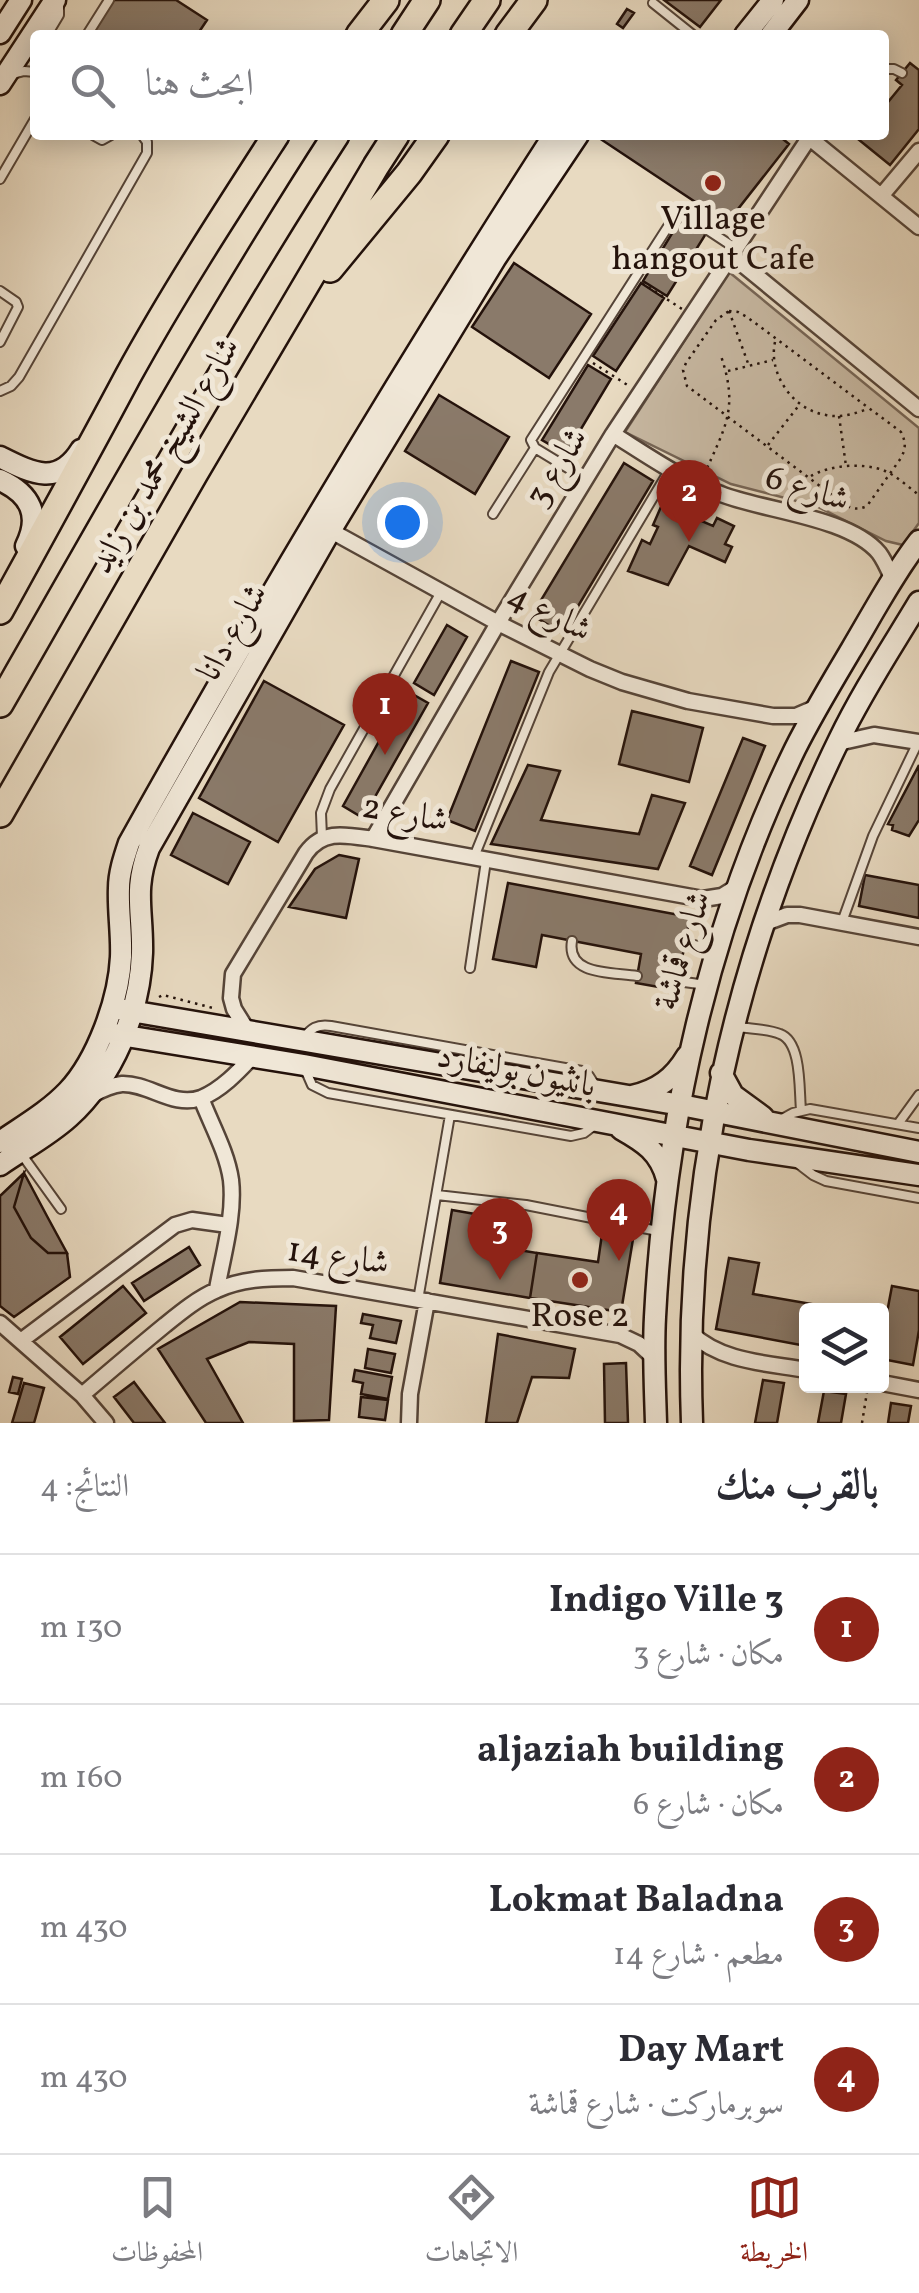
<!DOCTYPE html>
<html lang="ar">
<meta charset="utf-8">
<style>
body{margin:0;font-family:Vollkorn,Amiri,serif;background:#f7f7f7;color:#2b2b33;direction:rtl}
.controls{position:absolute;right:30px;bottom:30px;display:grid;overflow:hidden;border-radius:10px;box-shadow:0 5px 25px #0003}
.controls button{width:90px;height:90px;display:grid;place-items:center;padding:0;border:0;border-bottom:2px solid #e1e1e2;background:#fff;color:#2b2b33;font:50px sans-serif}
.you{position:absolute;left:402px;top:522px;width:35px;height:35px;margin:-25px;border:8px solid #fff;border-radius:50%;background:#1a73e8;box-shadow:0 0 0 15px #1a73e833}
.badge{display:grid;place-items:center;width:65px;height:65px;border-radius:50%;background:#8f2418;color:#fff;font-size:32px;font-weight:700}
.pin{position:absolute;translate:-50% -82px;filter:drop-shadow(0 2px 5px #0008)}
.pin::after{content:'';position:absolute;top:52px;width:35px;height:30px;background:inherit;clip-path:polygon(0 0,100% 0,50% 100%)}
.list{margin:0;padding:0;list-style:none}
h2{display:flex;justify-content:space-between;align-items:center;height:130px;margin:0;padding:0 40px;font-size:42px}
h2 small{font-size:32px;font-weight:400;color:#7c7c81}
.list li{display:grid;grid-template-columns:65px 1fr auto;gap:30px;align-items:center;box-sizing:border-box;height:150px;padding:0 40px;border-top:2px solid #e1e1e2}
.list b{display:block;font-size:38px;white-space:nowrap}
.list p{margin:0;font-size:32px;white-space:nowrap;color:#7c7c81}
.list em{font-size:32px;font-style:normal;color:#7c7c81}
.icon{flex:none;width:55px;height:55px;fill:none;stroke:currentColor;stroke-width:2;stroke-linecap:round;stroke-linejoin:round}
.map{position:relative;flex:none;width:919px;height:1423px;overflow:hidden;direction:ltr}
.search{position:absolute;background:#fff;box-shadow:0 5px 25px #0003;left:30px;right:30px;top:30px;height:110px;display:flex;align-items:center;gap:25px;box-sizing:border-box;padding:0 35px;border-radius:10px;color:#7c7c81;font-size:38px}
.sheet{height:730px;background:#fff}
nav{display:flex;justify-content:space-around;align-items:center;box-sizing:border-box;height:140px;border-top:2px solid #e1e1e2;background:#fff;font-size:28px;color:#7c7c81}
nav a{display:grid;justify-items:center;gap:5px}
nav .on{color:#8f2418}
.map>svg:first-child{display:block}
.green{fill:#c7b8a2;stroke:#766556;stroke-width:2.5}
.building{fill:#8a7a6a;stroke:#24120b;stroke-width:2.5}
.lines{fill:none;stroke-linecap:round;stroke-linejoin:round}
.lane-casing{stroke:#554438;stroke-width:12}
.street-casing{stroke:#554438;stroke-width:19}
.secondary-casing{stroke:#24120b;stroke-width:25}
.highway-casing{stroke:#24120b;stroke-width:30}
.path{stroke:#24120b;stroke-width:2.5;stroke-dasharray:2.5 5;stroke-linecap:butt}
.lane{stroke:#f0e7d7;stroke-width:8}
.street{stroke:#f0e7d7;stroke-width:14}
.secondary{stroke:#f0e7d7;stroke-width:20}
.highway{stroke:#e8dac1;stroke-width:25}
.poi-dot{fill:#8f2418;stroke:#f0e7d7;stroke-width:4}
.labels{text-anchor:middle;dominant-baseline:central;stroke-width:10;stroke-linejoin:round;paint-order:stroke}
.poi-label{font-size:35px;fill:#24120b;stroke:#f0e7d7}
.street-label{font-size:35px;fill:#24120b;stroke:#f0e7d7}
</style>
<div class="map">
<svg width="919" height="1423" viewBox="0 0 919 1423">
<rect width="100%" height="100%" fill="#e8dac1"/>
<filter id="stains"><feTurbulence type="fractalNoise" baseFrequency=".002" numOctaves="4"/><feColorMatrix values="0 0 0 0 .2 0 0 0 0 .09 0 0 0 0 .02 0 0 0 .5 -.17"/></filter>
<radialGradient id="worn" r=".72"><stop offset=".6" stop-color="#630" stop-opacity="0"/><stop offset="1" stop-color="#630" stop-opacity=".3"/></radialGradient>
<!-- green -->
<path class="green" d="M 729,272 L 919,428 L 919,523 L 903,545 L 886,541 L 816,506 L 731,484 L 625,432 Z"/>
<!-- building -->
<path class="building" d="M 114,0 L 176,0 L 207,20 L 197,35 L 91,35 Z
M 664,0 L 721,0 L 700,27 Z
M 627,9 L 634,13 L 623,28 L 617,24 Z
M 910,63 L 919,70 L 919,129 L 890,165 L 853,135 L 884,135 L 884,107 L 902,85 L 896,80 Z
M 601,135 L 778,135 L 789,144 L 727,223 L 599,138 Z
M 682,217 L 707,232 L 667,296 L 643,281 Z
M 514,263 L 591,314 L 549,378 L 472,327 Z
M 641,283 L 664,298 L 616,371 L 593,356 Z
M 588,365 L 611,379 L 566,454 L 542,440 Z
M 439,395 L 509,437 L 475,494 L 405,451 Z
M 624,463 L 653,481 L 562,633 L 532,615 Z
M 664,500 L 701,517 L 699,520 L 713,526 L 717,518 L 734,526 L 725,544 L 732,547 L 725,562 L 689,546 L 668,585 L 628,571 L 642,540 L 650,544 L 658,527 L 653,525 Z
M 447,625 L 467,637 L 434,695 L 414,683 Z
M 511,661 L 539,672 L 475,831 L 447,820 Z
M 264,681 L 344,725 L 278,842 L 199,798 Z
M 407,691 L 428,703 L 363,818 L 343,806 Z
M 632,711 L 703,728 L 689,782 L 619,764 Z
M 743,738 L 765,746 L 712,875 L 690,866 Z
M 528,765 L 560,771 L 541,820 L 639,834 L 652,795 L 685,803 L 658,869 L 491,844 Z
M 919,765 L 919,820 L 909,836 L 892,830 L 893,825 L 888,824 Z
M 193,813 L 250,842 L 228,884 L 171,855 Z
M 339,855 L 359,859 L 346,918 L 289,907 L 315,869 Z
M 865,875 L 919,885 L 919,918 L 859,906 Z
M 508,883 L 690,917 L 676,990 L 636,983 L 641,954 L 542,935 L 536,967 L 493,959 Z
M 24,1173 L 48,1218 L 67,1253 L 48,1253 L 31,1238 L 14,1207 Z
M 24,1173 L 14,1207 L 31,1238 L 48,1253 L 67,1253 L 70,1277 L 14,1317 L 0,1306 L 0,1196 Z
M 452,1210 L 481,1215 L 476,1243 L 537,1253 L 530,1298 L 440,1283 Z
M 602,1234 L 633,1239 L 621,1312 L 530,1298 L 537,1253 L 598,1262 Z
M 189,1247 L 200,1265 L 144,1301 L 132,1283 Z
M 729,1258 L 759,1263 L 753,1294 L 846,1310 L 806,1310 L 806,1346 L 716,1329 Z
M 123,1286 L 146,1313 L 83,1364 L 60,1337 Z
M 892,1286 L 919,1291 L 919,1330 L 913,1365 L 882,1359 L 882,1317 L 886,1318 Z
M 240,1302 L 336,1306 L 329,1420 L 294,1421 L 294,1344 L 249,1342 L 207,1359 L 243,1423 L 206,1423 L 158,1349 Z
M 363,1314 L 401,1321 L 396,1343 L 370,1338 L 373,1325 L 361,1323 Z
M 498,1334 L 575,1349 L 569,1378 L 532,1377 L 517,1423 L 486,1423 Z
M 368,1349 L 395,1354 L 391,1373 L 365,1368 Z
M 626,1363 L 628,1423 L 605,1423 L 604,1364 Z
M 355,1370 L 392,1377 L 388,1399 L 361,1394 L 363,1383 L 353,1381 Z
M 13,1377 L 22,1379 L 18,1394 L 9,1392 Z
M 763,1380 L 784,1383 L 777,1423 L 755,1423 Z
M 134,1382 L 165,1423 L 134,1423 L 114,1397 Z
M 24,1383 L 44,1388 L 34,1423 L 12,1423 Z
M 824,1391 L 846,1394 L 841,1423 L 818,1423 Z
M 361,1397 L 388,1400 L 385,1420 L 359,1417 Z
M 891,1403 L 911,1406 L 908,1423 L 888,1423 Z"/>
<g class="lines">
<!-- lane casing -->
<g class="lane-casing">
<path id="lane" d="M 653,3 L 693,35
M 47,35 L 59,15 L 59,3
M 87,35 L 109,0
M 884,69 L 894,69 L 902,73
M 13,74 L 24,71 L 35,72
M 93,135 L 102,140 L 111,135
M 0,179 L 35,119
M 0,291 L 16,302 L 18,307 L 0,342
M 0,391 L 11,386 L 19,377 L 147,153 L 147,142 L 142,135
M 586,479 L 535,448 L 531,440 L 669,225 L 677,217 L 688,217 L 735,248
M 493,514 L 535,448
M 322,837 L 321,813 L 330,789 L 441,592
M 474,857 L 549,672 L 670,469
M 842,922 L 873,836 L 918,742
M 572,941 C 566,976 613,972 637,976
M 685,943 L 717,950
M 470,968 L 486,861
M 677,981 L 706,985
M 739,1027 C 752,1029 768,1029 780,1034 C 802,1042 799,1090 801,1110
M 303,1039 C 311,1028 317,1024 331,1026 L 582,1071 L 589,1076 L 596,1087
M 305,1069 L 312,1085 L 328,1093 L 571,1136 L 584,1133 L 596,1124
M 782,1119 L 793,1113 L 810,1109 L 919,1128
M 898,1124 L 919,1095
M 20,1152 L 61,1209
M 796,1162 L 813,1175 L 826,1181 L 919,1198
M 437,1195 L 526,1205 L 658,1231
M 418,1300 L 450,1115"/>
</g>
<!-- street casing -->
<g class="street-casing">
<path id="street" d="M 806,135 L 919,227
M 882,195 L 919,151
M 731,255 L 919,409
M 613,434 C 648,456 682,480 721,494 C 764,511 849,517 879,553 C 885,561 889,571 893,580
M 324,527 L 498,623 L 590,669 L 622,682 L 688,701 L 773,716 L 796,716 L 817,707
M 838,743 L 874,735 L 919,742
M 373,839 L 498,623 L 613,434 L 809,138
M 763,924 L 787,915 L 800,915 L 919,937
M 249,1033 L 234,1009 L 231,998 L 233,974 L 306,853 C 323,829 346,835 373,839 L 703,899 L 722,896 L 738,886
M 92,1095 C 101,1090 111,1085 122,1084 C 149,1083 173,1108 201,1098 C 221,1090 238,1072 252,1057
M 201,1098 C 211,1124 227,1152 231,1180 C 235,1215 223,1255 217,1289
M 0,1323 L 82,1395 L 106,1423
M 691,1333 C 721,1362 767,1363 806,1370
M 22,1340 L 175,1225 L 192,1220 L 228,1225
M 882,1383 L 919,1390
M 82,1395 C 110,1371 137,1348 165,1325 C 181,1312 198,1298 217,1290 C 241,1279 267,1278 293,1278 L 620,1335 L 639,1344 L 654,1358
M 409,1423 L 410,1394 L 427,1301"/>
</g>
<!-- secondary casing -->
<g class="secondary-casing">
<path id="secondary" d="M 0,33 L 21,0
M 745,35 L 773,0
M 771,35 L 798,0
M 0,84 L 55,0
M 0,457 C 32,473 58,487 81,450
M 0,480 C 31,494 41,516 26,546
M 119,1009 L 681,1105 L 919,1152
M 114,1034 L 304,1065 L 749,1150 L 919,1175
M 721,1073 L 733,1095 L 763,1117
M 632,1096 C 658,1090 674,1078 687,1056
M 621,1129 C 644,1142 660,1152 667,1179
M 0,1142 C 23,1126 48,1112 68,1091 C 97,1060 119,1000 121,957 C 122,934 118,911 119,888 C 119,873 124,858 129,843 C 263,603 405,366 554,135
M 0,1165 C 23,1149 48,1136 69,1117 C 113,1077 140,1012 142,953 C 143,910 133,891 149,848 L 330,531 L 495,259 L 578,135
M 656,1423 C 655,1388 653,1352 655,1317 C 665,1121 709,926 795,749 C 812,715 832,682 851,650 C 873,613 893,575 919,541
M 692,1423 C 683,1185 735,953 839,740 C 862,692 892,647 919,602"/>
</g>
<!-- highway casing -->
<g class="highway-casing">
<path id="highway" d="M 359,35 L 386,0
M 404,35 L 427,0
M 463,35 L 487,0
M 508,35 L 534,0
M 330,269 L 409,173 L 436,135
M 0,611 C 43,533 86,455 128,376 C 173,294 225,214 276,135
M 0,704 C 110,513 216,320 336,135
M 0,814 L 195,473 L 376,166 L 396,135"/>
</g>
<!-- path -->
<path class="path" d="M 642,283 L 682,309
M 729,311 L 738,312 L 747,317 L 901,432 C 906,442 906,448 901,458 L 867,506 C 858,510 853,509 845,505 L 687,386 L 683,370 L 686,363 L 716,320 Z
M 729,311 L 749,366
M 775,342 C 768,374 793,410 826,415 C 840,418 855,414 867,409
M 593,363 L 629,386
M 728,371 L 773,360
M 839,416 L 846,466
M 768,445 L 800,404
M 704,475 C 725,427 739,409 721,356
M 811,476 C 830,465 864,462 885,471 C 897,476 908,487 919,495
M 159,997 L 163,995 L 213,1008
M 862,1423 L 868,1386"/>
<!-- lane -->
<use href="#lane" class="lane"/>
<!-- street -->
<use href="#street" class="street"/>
<!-- secondary -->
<use href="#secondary" class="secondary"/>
<!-- highway -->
<use href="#highway" class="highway"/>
</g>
<!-- markers -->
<g class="poi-dot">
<circle cx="713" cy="183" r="10"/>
<circle cx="580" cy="1280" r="10"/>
</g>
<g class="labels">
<!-- poi labels -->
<g class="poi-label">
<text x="713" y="220">Village<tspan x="713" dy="40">hangout Cafe</tspan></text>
<text x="580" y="1317">Rose 2</text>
</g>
<!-- street labels -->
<g class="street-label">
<text transform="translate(166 456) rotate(-60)">شارع الشيخ محمد بن زايد</text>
<text transform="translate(558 468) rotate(-58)">شارع 3</text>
<text transform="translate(807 490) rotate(17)">شارع 6</text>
<text transform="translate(549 614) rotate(27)">شارع 4</text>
<text transform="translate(234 633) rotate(-60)">شارع دانا</text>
<text transform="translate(405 815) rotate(10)">شارع 2</text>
<text transform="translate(684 951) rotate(-73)">شارع قماشة</text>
<text transform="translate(516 1072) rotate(11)">بانثيون بوليفارد</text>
<text transform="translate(338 1258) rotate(8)">شارع 14</text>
</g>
</g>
<rect width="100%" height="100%" filter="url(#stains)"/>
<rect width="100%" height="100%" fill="url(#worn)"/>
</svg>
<div class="controls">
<button><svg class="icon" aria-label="layers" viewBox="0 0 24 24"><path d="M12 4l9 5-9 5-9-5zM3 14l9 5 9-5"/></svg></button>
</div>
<div class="you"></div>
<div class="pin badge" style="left:385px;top:755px">1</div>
<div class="pin badge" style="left:689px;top:542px">2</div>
<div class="pin badge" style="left:500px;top:1280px">3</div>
<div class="pin badge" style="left:619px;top:1261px">4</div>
<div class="search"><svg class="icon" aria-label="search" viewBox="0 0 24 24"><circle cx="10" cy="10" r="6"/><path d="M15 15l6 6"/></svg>ابحث هنا</div>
</div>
<section class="sheet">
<h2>بالقرب منك<small>النتائج: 4</small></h2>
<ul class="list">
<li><span class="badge">1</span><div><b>Indigo Ville 3</b><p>مكان · شارع 3</p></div><em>130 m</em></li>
<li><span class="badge">2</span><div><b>aljaziah building</b><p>مكان · شارع 6</p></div><em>160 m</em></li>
<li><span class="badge">3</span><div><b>Lokmat Baladna</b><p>مطعم · شارع 14</p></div><em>430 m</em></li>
<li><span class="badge">4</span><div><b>Day Mart</b><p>سوبرماركت · شارع قماشة</p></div><em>430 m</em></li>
</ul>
</section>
<nav>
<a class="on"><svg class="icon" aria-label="map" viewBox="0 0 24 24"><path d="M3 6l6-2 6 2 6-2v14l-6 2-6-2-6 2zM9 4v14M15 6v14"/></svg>الخريطة</a>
<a><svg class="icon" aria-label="directions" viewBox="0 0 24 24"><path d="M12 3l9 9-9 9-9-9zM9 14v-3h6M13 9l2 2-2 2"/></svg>الاتجاهات</a>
<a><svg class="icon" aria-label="saved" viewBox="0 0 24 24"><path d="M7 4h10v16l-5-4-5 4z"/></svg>المحفوظات</a>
</nav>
